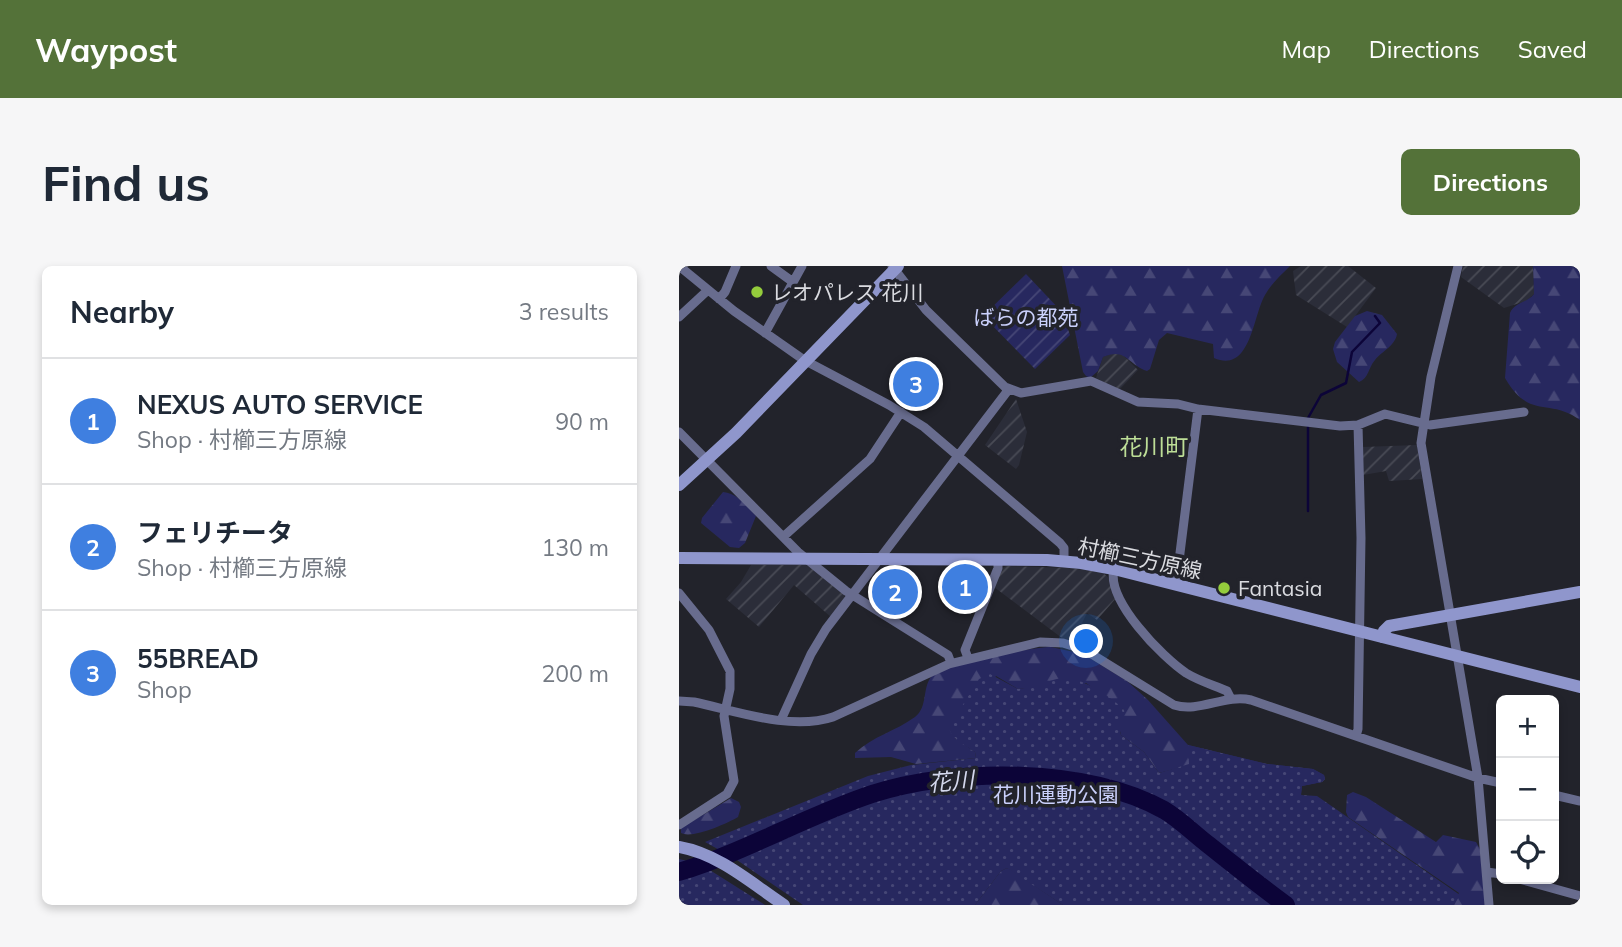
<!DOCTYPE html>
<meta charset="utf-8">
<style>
body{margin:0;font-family:Mulish,"Noto Sans JP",sans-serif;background:#f6f6f7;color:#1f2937}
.controls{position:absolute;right:21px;bottom:21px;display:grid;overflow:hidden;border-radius:10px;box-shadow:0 4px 10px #0003}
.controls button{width:63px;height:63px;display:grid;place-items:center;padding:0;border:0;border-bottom:2px solid #e0e1e3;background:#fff;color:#1f2937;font:35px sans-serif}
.you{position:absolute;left:408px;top:376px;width:24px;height:24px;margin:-18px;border:5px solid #fff;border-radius:50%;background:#1a73e8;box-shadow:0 0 0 10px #1a73e833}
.badge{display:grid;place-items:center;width:46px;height:46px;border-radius:50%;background:#547239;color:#fff;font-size:23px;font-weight:700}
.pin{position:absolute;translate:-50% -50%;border:4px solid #fff;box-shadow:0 2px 7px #0006}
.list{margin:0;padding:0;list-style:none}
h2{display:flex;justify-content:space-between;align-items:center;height:91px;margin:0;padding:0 28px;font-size:30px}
h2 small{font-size:23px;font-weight:400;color:#747a83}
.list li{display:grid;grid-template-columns:46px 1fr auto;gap:21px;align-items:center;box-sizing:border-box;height:126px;padding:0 28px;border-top:2px solid #e0e1e3}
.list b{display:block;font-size:26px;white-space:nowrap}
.list p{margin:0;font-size:23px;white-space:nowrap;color:#747a83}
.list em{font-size:23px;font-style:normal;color:#747a83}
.icon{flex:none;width:38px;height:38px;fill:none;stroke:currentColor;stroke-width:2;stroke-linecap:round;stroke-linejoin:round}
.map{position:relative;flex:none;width:901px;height:639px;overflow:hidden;border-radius:10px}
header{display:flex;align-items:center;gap:42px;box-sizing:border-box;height:98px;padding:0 35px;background:#547239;color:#fff}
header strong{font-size:33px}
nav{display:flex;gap:38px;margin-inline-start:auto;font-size:24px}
.intro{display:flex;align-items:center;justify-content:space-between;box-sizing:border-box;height:168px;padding:0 42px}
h1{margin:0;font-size:49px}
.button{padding:18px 32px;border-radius:10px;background:#547239;color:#fff;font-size:24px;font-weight:700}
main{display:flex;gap:42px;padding:0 42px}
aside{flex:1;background:#fff;border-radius:10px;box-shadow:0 4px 10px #0003}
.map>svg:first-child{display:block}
.industrial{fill:url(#industrial-furrows)}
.forest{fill:url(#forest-firs)}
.park{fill:url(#park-dots)}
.garden{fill:url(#garden-furrows)}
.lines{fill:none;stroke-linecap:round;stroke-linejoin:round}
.stream{stroke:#0c0438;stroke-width:2.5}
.river{stroke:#0c0438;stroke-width:18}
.street{stroke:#686c8e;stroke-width:9}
.secondary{stroke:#8f96cc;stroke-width:12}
.poi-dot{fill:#94cc3c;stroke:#22232b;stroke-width:2.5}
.labels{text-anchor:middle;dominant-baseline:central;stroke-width:7;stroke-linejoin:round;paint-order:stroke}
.poi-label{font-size:21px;fill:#dadbe0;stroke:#22232b;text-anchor:start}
.park-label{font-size:21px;fill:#cad0fb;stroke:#22232b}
.street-label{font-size:21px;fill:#dadbe0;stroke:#22232b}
.neighbourhood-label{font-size:23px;fill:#bdde97;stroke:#22232b}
.water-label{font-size:23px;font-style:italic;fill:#d4d8ed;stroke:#22232b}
</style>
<header>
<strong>Waypost</strong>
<nav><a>Map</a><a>Directions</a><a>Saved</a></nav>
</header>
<div class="intro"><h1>Find us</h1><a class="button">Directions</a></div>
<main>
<aside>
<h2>Nearby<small>3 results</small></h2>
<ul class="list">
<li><span class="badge" style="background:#3f7fe0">1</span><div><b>NEXUS AUTO SERVICE</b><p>Shop · 村櫛三方原線</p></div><em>90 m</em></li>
<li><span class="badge" style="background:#3f7fe0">2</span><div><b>フェリチータ</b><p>Shop · 村櫛三方原線</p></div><em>130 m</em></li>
<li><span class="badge" style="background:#3f7fe0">3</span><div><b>55BREAD</b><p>Shop</p></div><em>200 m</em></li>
</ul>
</aside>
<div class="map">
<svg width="901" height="639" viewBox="0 0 901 639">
<defs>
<pattern id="industrial-furrows" width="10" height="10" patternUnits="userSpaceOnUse" patternTransform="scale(1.75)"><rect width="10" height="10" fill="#2b2d39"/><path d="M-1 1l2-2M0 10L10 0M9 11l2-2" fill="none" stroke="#494b55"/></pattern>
<pattern id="forest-firs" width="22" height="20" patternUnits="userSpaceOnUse" patternTransform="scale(1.75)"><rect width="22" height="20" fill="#27285f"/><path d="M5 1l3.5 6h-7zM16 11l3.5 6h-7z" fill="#464776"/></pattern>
<pattern id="park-dots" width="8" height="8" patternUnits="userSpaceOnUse" patternTransform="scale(1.75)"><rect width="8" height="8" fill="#27285f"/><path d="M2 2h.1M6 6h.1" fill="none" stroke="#464776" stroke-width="1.8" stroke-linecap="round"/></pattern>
<pattern id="garden-furrows" width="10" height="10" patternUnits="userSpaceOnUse" patternTransform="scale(1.75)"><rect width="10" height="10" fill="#27285f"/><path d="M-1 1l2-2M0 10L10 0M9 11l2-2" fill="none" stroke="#464776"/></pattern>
</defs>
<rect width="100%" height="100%" fill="#22232b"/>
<!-- industrial -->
<path class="industrial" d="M 622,0 L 669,0 L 697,22 L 668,61 L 617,29 L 614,5 Z
M 784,0 L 854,0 L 855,28 L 847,35 L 825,42 L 782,11 Z
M 438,86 L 443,88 L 459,104 L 440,124 L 417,112 L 424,91 Z
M 337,133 L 348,166 L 340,199 L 337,203 L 306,179 Z
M 738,179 L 743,213 L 710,215 L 707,205 L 684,209 L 684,181 Z
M 72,299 L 130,299 L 165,328 L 166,333 L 152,351 L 115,319 L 80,361 L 47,333 L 62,316 Z
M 327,300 L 390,302 L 423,306 L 429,311 L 438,331 L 418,354 L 408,347 L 400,363 L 412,373 L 406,380 L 383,372 L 315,321 L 322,303 Z"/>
<!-- forest -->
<path class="forest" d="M 383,0 L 611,0 C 602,9 592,18 586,29 C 574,49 572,108 535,92 L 534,78 L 488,67 L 480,74 L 471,103 L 468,105 C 448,98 447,81 424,91 L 419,105 L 411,112 L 407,110 L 404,106 Z
M 854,0 L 901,0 L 901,154 C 870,131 851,155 826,112 L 831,47 C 836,36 848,37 855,28 Z
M 688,45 L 703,49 L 718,68 C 716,80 703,85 696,94 C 689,102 690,112 680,116 L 658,96 L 654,83 L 656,76 L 676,50 Z
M 44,226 C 58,227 68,240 77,250 L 66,277 L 60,282 L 51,281 L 22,257 L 23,252 Z
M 372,381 L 404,388 L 448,415 L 469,434 L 509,479 L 588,498 L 634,503 L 645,509 L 646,513 L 643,516 L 623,520 L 622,528 L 625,536 L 510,499 L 480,507 L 465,486 L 442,469 L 440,461 L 445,444 L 407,417 L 339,423 L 317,410 L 276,472 L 296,486 L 297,492 L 237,498 L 212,491 L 176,492 L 176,487 C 194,470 217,465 236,451 C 249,441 243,423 252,411 C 263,398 353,381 372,381 Z
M 674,526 L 687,531 L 757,576 L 764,569 L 797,576 L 801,583 L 806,639 L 775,639 L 780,627 L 669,551 L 667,546 L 668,529 Z
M 52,532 L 60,536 L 62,541 L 59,551 C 47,558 13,573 2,567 L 2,562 Z
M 328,602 L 332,604 L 384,639 L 296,639 L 322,605 Z"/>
<!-- park -->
<path class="park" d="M 311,408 L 339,423 C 354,422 368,415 382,412 C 401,410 433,431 445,444 C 447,454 438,459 442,469 L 465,486 L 480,507 L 510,498 L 509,479 L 588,498 L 634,503 L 645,509 L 646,513 L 643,516 L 623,520 L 622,529 L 638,530 L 781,629 L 775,639 L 384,639 L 328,602 L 322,605 L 296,639 L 124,639 L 52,590 L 26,601 L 86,639 L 0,639 L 0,593 L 17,597 L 44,586 L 26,576 L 189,510 L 232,499 L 297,492 L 296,486 C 286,479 272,473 270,461 L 300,413 Z"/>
<!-- garden -->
<path class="garden" d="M 347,8 L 383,46 L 391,69 L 356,103 L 304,50 Z"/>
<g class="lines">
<!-- stream -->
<path class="stream" d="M 629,152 L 642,129 L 667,117 L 673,86 L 701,57 L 696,50
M 629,245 L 629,161"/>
<!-- river -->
<path class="river" d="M 0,606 C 66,586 127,550 193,528 C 276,501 407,501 485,544 C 502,554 515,568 531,580 C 556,600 581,620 607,639"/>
<!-- street -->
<path class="street" d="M 0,0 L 55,45 L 125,94 L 210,139 L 245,161 L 381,277 L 385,282 L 385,295
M 92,0 L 114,16
M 213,0 L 247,44 L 326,121 L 342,127 L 412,115 L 459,136 L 499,138 L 519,143 L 661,160 L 679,159 L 706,148 L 751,159 L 845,146
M 779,0 L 752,111 L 742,177 L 799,512 L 810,639
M 40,33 L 46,26 L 57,0
M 0,51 L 29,24
M 86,67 L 123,0
M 0,166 L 119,286 L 167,325 L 269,389 L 272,397
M 104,271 L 191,193 L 222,146
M 435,303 C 427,334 483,391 507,407 C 520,415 534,419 548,425 L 552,433
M 497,319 L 519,143
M 0,327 L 30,364 L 51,405 L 51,423 L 45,450 L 55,515 L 48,528 L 0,559
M 289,392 L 286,384 L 319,302 L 319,294
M 0,435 L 15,436 C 57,445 112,465 154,451 L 270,398 L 361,376 L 384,377 L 406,384 L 495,439 C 520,447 546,428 572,434 L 799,512 L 822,517
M 102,454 L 132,388 L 147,363 L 330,123
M 677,470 L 679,463 L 682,272 L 679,159
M 875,529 L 901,535
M 808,606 L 822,608
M 840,613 L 901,630"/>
<!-- secondary -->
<path class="secondary" d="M 0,219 L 57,167 L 219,0
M 0,292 L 368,294 L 402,297 L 435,303 L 901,421
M 703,371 L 705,365 L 710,360 L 901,326
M 0,581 C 40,588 72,617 105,639"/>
</g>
<!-- markers -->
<g class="poi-dot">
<circle cx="78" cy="26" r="7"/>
<circle cx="545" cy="322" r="7"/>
</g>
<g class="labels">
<!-- poi labels -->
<g class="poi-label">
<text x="92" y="26">レオパレス 花川</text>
<text x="559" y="322">Fantasia</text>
</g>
<!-- park labels -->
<g class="park-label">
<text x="347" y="51">ばらの都苑</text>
<text x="377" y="528">花川運動公園</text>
</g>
<!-- street labels -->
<g class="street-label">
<text transform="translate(461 292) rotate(12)">村櫛三方原線</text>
</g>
<!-- neighbourhood labels -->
<g class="neighbourhood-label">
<text x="475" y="180">花川町</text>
</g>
<!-- water labels -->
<g class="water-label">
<text transform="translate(272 515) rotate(-5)">花川</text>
</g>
</g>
</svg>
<div class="controls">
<button>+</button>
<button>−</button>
<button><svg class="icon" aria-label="locate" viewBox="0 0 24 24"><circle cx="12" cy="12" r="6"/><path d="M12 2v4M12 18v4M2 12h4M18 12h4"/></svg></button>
</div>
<div class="you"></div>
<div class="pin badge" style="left:286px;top:321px;background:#3f7fe0">1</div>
<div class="pin badge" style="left:216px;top:326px;background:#3f7fe0">2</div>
<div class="pin badge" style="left:237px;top:118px;background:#3f7fe0">3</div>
</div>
</main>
